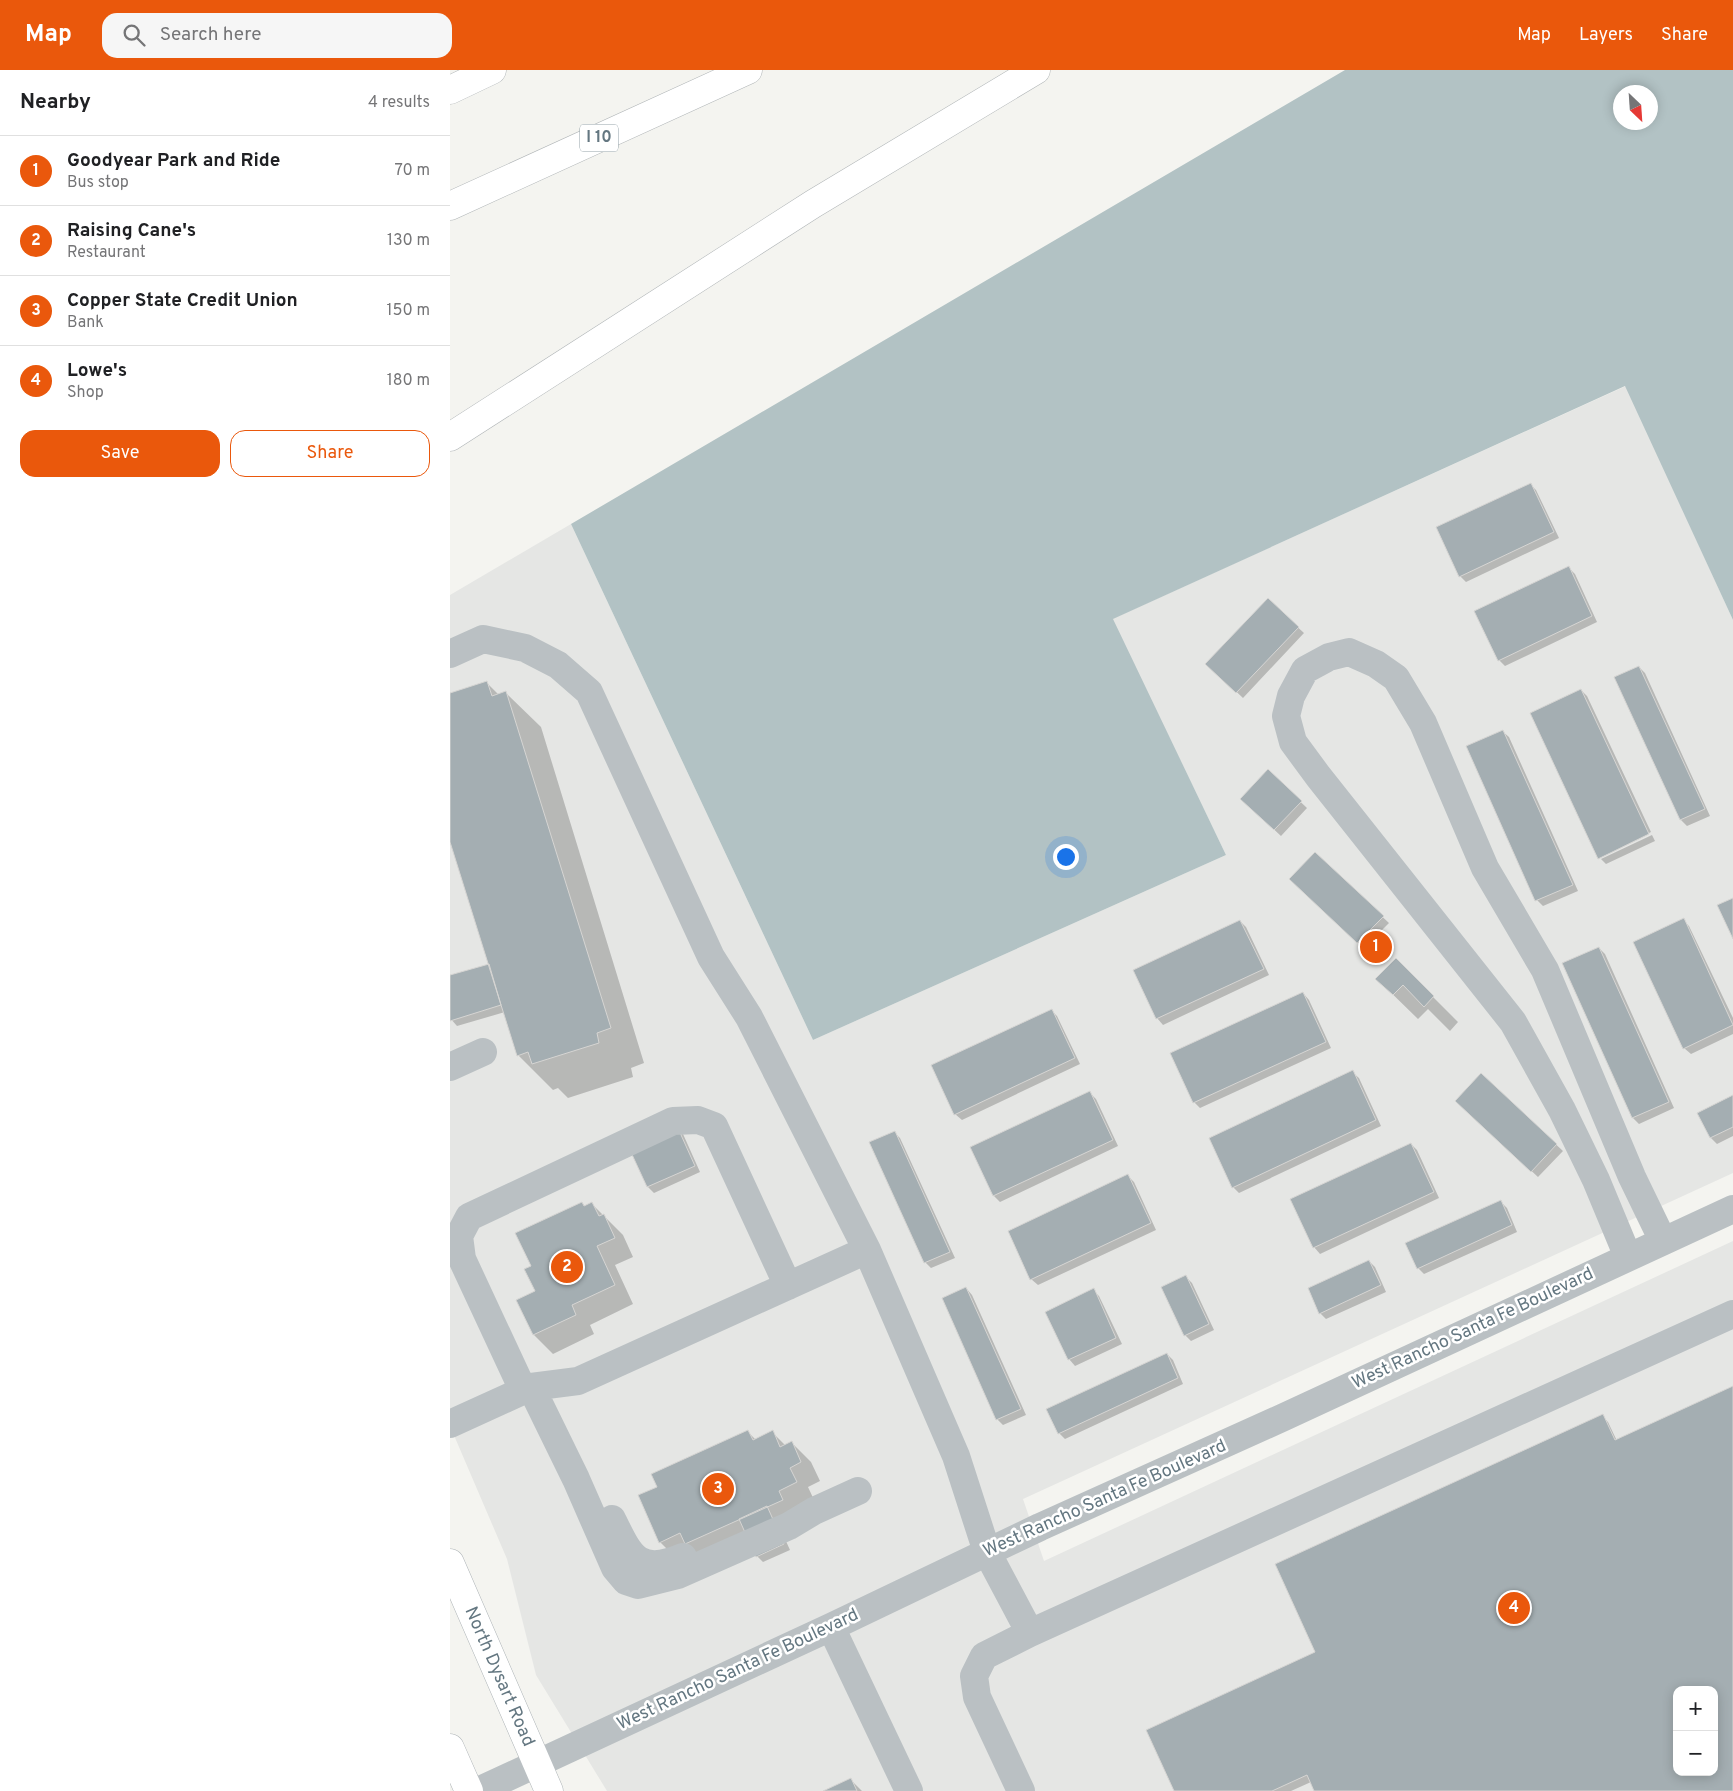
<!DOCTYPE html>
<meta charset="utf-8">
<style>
body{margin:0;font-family:Overpass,sans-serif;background:#f6f6f6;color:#202124}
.controls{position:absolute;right:15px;bottom:15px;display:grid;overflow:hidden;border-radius:10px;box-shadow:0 2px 12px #0003}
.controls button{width:45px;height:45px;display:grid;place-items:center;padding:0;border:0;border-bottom:1px solid #e0e0e0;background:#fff;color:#202124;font:25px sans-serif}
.compass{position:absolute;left:1163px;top:15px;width:45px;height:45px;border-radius:50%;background:#fff;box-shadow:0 2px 12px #0003;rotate:155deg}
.you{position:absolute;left:615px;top:786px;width:18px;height:18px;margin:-12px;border:4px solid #fff;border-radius:50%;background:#1a73e8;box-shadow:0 0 0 8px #1a73e833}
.badge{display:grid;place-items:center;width:32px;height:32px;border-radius:50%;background:#ea580c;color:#fff;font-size:16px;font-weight:700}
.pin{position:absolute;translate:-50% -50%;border:2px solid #fff;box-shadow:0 1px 5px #0006}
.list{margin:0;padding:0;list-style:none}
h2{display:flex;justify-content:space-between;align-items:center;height:65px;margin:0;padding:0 20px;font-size:21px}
h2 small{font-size:16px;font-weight:400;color:#757577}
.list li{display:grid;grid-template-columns:32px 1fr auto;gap:15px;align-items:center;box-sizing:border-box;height:70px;padding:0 20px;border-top:1px solid #e0e0e0}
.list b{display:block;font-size:19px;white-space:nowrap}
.list p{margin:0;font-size:16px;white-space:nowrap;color:#757577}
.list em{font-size:16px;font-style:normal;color:#757577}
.actions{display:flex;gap:10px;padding:15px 20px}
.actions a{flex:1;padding:11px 0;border:1px solid #ea580c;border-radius:15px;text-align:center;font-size:18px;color:#ea580c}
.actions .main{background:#ea580c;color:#fff}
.icon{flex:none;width:28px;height:28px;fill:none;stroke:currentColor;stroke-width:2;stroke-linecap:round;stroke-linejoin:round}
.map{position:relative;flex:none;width:1283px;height:1721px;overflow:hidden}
header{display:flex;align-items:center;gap:30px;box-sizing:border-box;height:70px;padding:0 25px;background:#ea580c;color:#fff}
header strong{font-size:24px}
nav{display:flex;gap:28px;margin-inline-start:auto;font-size:18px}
.search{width:350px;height:45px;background:#f6f6f6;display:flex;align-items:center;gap:12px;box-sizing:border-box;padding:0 18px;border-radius:15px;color:#757577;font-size:19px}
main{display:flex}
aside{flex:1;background:#fff}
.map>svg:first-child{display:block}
.built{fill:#e5e6e4;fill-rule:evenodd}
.water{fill:#b2c2c4;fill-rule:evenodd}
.shadow{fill:#0003;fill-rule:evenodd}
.building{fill:#a4aeb2;stroke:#d6d5d3;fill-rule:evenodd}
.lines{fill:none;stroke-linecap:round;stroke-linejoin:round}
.major-casing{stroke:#aeb4b7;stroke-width:29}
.highway-casing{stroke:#b0b5b7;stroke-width:29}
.minor{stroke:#bac0c3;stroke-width:28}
.major{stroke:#fff;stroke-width:28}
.highway{stroke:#fff;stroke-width:28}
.labels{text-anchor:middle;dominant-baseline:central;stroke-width:5;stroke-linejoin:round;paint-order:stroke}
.shield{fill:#fff;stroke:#92a0a7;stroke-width:1}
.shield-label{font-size:16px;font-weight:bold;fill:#647781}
.street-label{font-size:18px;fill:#647781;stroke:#fff}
</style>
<header>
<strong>Map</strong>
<div class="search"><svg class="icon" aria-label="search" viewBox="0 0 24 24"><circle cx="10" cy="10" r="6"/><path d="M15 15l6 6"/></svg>Search here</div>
<nav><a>Map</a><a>Layers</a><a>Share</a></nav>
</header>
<main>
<aside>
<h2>Nearby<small>4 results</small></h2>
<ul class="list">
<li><span class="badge">1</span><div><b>Goodyear Park and Ride</b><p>Bus stop</p></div><em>70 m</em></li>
<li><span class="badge">2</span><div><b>Raising Cane's</b><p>Restaurant</p></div><em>130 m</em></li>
<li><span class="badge">3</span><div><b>Copper State Credit Union</b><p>Bank</p></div><em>150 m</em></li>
<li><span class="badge">4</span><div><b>Lowe's</b><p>Shop</p></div><em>180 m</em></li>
</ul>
<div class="actions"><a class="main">Save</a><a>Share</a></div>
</aside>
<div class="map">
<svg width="1283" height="1721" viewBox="0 0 1283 1721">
<rect width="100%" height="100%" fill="#f4f4f0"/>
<!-- built -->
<path class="built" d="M 1176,316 L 1283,550 L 1283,1103 L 573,1429 L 594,1491 L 1283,1171 L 1283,1721 L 157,1721 L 86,1605 L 57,1489 L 0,1356 L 0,525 L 121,454 L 363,970 L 776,785 L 662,549 ZM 1227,1620 L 1264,1620 L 1264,1702 L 1227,1702 Z"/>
<!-- water -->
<path class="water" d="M 895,0 L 1283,0 L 1283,550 L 1175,316 L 663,549 L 776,785 L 363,970 L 121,454 ZM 1170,22 L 1200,22 L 1200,52 L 1170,52 Z"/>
<!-- shadow -->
<path class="shadow" d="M 1080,414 L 1086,420 L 1109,468 L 1016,512 L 1010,506 Z
M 1119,498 L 1125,504 L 1147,552 L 1055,596 L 1049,590 Z
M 818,530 L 854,563 L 793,628 L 757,594 Z
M 1189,597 L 1195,603 L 1260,746 L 1237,756 L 1231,750 Z
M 36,612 L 49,625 L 56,623 L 91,657 L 194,993 L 181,998 L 183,1007 L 118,1028 L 108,1018 L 103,1020 L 68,985 L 55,942 L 7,956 L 0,948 L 0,907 L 40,895 L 0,769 L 0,624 Z
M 1131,620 L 1137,626 L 1201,762 L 1150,787 L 1150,789 Z
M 1052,661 L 1059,667 L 1128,821 L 1093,836 L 1087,830 Z
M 818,701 L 857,738 L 831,766 L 798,735 Z
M 1202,765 L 1205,771 L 1156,794 L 1151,789 Z
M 865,784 L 939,853 L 914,878 L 847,815 Z
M 1233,850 L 1239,856 L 1283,948 L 1283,964 L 1241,984 L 1234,978 Z
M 790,851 L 796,857 L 819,905 L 713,955 L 707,948 L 684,900 Z
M 1149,878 L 1155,884 L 1224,1038 L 1189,1054 L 1183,1048 L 1114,893 Z
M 946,890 L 1008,952 L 1000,961 L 978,939 L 968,949 L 927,909 Z
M 853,923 L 859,930 L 881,978 L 750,1038 L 744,1032 Z
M 601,940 L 607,946 L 630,994 L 512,1050 L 505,1044 Z
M 902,1002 L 909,1008 L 931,1056 L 789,1123 L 783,1117 Z
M 1031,1005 L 1113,1081 L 1088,1107 L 1013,1037 Z
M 640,1023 L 646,1029 L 668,1076 L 550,1132 L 544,1126 L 521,1078 Z
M 1283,1026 L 1283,1066 L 1267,1074 L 1261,1068 L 1249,1044 Z
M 444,1062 L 450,1068 L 505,1188 L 481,1198 L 475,1192 Z
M 233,1064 L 250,1102 L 204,1123 L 198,1117 L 181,1078 Z
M 961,1074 L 967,1080 L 989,1128 L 870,1184 L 864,1177 L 842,1130 Z
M 678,1106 L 684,1112 L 706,1160 L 588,1215 L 581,1209 Z
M 1051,1132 L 1057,1138 L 1067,1162 L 974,1204 L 968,1198 Z
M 132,1133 L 135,1136 L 142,1134 L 173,1165 L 183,1187 L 165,1195 L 183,1234 L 140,1255 L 144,1264 L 103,1284 L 84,1265 L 86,1222 L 82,1196 Z
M 919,1191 L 925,1197 L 936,1222 L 876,1249 L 870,1243 Z
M 736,1207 L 742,1213 L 764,1260 L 741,1271 L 735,1265 Z
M 516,1218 L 522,1225 L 576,1345 L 553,1355 L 547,1349 Z
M 643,1220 L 649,1226 L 672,1274 L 625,1296 L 619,1289 Z
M 717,1284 L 723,1290 L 733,1314 L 615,1369 L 609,1363 Z
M 1283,1318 L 1283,1721 L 865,1721 L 861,1712 L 841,1721 L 725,1721 L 866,1583 L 1152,1346 L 1158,1352 L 1167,1371 ZM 1227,1620 L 1264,1620 L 1264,1702 L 1227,1702 Z
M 298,1362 L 306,1370 L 322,1362 L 336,1376 L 342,1373 L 361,1392 L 370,1411 L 358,1417 L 365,1432 L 330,1458 L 340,1480 L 313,1492 L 307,1486 L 301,1471 L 229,1491 L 210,1472 L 209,1417 Z
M 400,1709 L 412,1721 L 376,1721 Z"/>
<!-- building -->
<path class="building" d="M 1081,413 L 1104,462 L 1009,507 L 986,457 Z
M 1119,496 L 1142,546 L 1048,591 L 1024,541 Z
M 818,528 L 849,557 L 786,623 L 755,594 Z
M 1189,596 L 1255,739 L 1230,750 L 1164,607 Z
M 37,611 L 42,626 L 56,621 L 161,958 L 147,963 L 149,973 L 82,994 L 78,982 L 67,986 L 0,772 L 0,623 Z
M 1131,619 L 1199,764 L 1148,789 L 1080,643 Z
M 1053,660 L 1123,815 L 1085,831 L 1016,676 Z
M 818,699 L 852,731 L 824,760 L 790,729 Z
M 865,782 L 934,846 L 907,873 L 839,809 Z
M 1283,828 L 1283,869 L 1267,835 Z
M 1234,848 L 1283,955 L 1233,979 L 1183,872 Z
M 790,850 L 814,899 L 706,949 L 683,900 Z
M 1149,877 L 1219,1032 L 1182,1048 L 1112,893 Z
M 946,888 L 984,926 L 974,937 L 953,915 L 943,925 L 925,909 Z
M 39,894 L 51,935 L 0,951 L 0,905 Z
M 853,922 L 876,972 L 743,1033 L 720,983 Z
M 602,939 L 625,988 L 504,1045 L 481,995 Z
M 903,1000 L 926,1050 L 782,1118 L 759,1068 Z
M 1031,1003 L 1107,1074 L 1081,1102 L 1005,1031 Z
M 640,1021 L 663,1070 L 543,1126 L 520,1077 Z
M 1283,1025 L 1283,1057 L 1260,1068 L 1247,1043 Z
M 227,1056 L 245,1096 L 197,1117 L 179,1078 Z
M 445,1061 L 500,1182 L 474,1193 L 419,1072 Z
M 961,1073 L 984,1122 L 863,1178 L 840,1129 Z
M 678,1104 L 701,1153 L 580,1210 L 558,1161 Z
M 1051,1130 L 1062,1155 L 967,1199 L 955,1173 Z
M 132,1132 L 134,1136 L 142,1132 L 149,1146 L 154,1144 L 165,1168 L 147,1176 L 165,1215 L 122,1235 L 126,1245 L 83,1265 L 66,1230 L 85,1221 L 74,1199 L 81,1196 L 65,1163 Z
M 919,1190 L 931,1215 L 869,1244 L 858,1218 Z
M 736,1205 L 759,1254 L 734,1266 L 711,1217 Z
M 516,1217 L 571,1339 L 546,1350 L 492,1228 Z
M 644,1218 L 666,1268 L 618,1290 L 595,1242 Z
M 717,1283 L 728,1308 L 608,1364 L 596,1339 Z
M 1283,1316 L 1283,1721 L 864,1721 L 857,1705 L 822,1721 L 724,1721 L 696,1660 L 865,1582 L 825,1494 L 1153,1344 L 1165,1370 ZM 1227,1620 L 1264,1620 L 1264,1702 L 1227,1702 Z
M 298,1360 L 303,1370 L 323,1360 L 330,1377 L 342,1371 L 351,1392 L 340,1398 L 347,1412 L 329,1421 L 333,1430 L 235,1474 L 230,1463 L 209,1473 L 188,1425 L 207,1417 L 201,1404 Z
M 317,1436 L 334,1474 L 306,1487 L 289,1449 Z
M 401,1708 L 407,1721 L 373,1721 Z"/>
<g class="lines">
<!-- major casing -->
<g class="major-casing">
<g id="major">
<path id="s1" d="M 0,1493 L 99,1721"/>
<path d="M 0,1678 L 19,1721"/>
</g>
</g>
<!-- highway casing -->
<g class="highway-casing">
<path id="highway" d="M 0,20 L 42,0
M 0,136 L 298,0
M 0,367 L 363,134 L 586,0"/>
</g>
<!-- minor -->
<path class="minor" d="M 0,584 L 33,569 L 75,578 L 108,595 L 139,622 L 261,887 L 299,947 L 417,1180 L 506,1386 L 537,1482 L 580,1563
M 0,997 L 33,982
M 1178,1187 L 1146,1110 L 1112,1040 L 1063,952 L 868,706 L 843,672 L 836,646 L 841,626 L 855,600 L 879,587 L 899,582 L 926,594 L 946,608 L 973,653 L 1035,798 L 1095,900 L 1182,1107 L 1213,1171
M 81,1317 L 126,1409 L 165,1498 L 176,1511 L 188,1515 L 228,1505 L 339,1456 L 364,1441 L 408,1421
M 73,1320 L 12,1189 L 9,1166 L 19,1147 L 223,1051 L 248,1050 L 264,1056 L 338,1216
M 0,1354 L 81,1317 L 128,1311 L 417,1180
M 162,1449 C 180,1486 188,1506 233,1487
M 381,1557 L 459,1721
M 28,1721 L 381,1557 L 590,1457 L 834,1347 L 1283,1139
M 571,1721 L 527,1627 L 524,1606 L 534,1586 L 580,1563 L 1283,1244"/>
<!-- major -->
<use href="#major" class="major"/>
<!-- highway -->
<use href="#highway" class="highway"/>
</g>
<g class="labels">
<!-- shield labels -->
<rect class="shield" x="130" y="54.5" width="38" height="27" rx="4"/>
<g class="shield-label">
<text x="149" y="68">I 10</text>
</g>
<!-- street labels -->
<g class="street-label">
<text transform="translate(1023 1259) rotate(-25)">West Rancho Santa Fe Boulevard</text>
<text transform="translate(655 1429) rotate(-24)">West Rancho Santa Fe Boulevard</text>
<text transform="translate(288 1600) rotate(-25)">West Rancho Santa Fe Boulevard</text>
<text stroke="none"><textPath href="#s1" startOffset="124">North Dysart Road</textPath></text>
</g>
</g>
</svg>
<div class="controls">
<button>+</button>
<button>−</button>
</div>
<svg class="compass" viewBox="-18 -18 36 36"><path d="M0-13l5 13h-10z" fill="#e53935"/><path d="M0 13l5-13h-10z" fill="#757577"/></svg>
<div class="you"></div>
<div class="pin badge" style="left:926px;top:877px">1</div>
<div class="pin badge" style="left:117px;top:1197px">2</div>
<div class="pin badge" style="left:268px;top:1419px">3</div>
<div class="pin badge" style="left:1064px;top:1538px">4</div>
</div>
</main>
